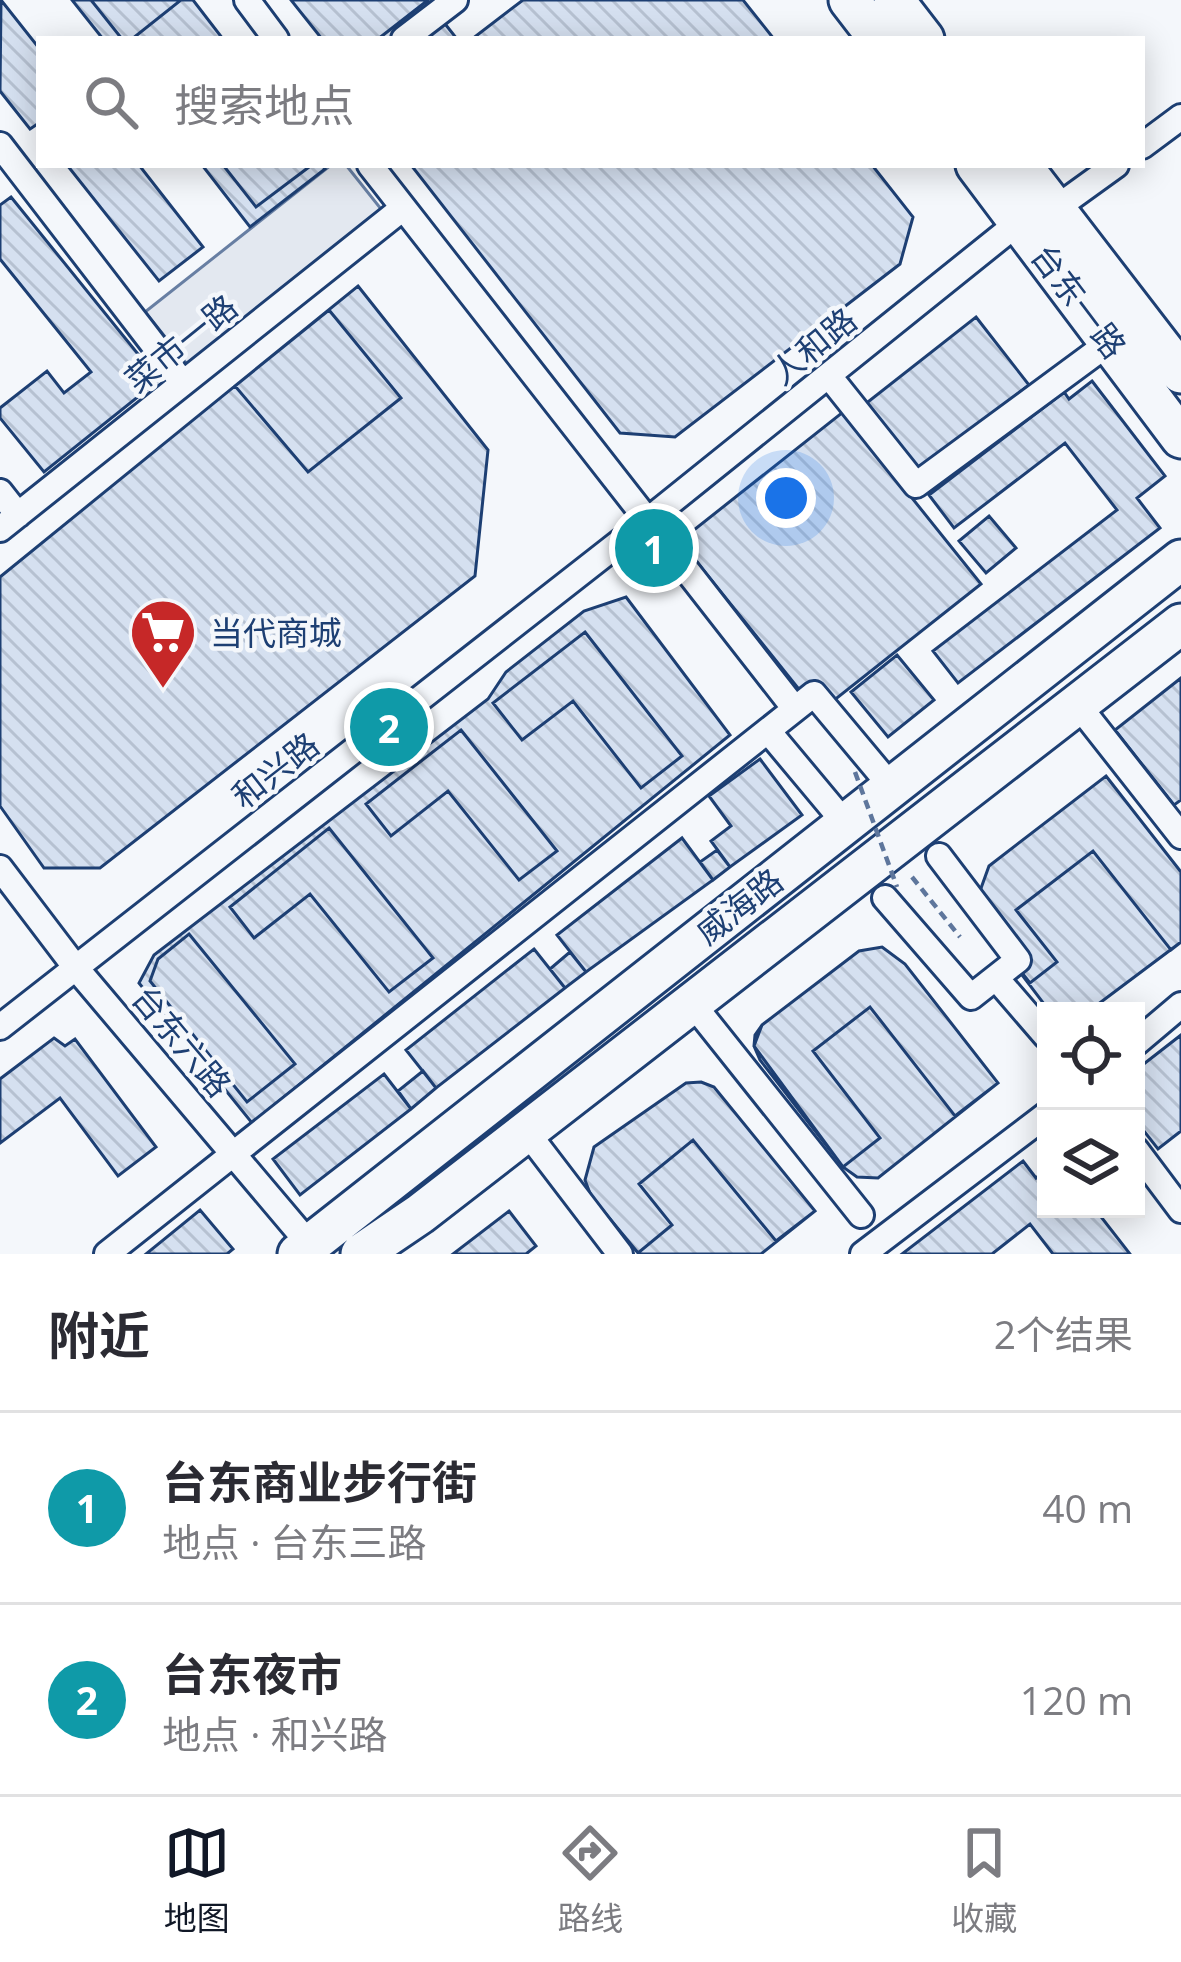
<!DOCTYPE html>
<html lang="zh">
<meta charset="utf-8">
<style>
body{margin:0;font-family:"Open Sans","Noto Sans SC",sans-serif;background:#f2f2f3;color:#2b2b33}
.controls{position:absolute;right:36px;bottom:36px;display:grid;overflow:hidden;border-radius:0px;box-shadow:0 6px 30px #0003}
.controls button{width:108px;height:108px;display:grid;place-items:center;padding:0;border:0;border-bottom:3px solid #e1e1e2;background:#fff;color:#2b2b33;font:60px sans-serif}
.you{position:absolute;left:786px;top:498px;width:42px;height:42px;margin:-30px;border:9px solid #fff;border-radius:50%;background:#1a73e8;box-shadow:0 0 0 18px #1a73e833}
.badge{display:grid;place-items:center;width:78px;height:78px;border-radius:50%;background:#111827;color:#fff;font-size:39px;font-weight:700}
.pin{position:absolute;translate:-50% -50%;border:6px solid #fff;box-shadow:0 3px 12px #0006}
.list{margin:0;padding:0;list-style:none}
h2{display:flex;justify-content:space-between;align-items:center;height:156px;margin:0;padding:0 48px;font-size:51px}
h2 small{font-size:39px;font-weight:400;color:#7c7c81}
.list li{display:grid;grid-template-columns:78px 1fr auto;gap:36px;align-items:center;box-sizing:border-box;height:192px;padding:0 48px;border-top:3px solid #e1e1e2}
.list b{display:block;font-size:45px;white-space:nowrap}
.list p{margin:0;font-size:39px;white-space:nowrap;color:#7c7c81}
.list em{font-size:39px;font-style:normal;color:#7c7c81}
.icon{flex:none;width:66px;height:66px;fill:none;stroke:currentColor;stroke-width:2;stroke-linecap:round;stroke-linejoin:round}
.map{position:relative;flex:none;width:1181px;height:1254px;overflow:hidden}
.search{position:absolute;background:#fff;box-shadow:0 6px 30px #0003;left:36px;right:36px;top:36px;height:132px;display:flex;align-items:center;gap:30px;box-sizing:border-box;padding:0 42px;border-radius:0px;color:#7c7c81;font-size:45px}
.sheet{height:540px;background:#fff}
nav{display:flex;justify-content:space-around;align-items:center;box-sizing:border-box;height:168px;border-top:3px solid #e1e1e2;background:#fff;font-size:33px;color:#7c7c81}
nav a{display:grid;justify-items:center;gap:6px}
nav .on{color:#111827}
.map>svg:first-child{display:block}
.parking{fill:#e3e8f0;stroke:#687fa3;stroke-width:3}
.building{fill:url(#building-back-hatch);stroke:#1d3f73;stroke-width:3}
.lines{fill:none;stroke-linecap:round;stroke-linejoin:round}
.street-casing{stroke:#1d3f73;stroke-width:30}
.primary-casing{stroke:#1d3f73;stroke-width:45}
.path{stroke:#5e769c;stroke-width:4.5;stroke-dasharray:9 6;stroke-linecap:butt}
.street{stroke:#f4f7fb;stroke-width:24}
.primary{stroke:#f4f7fb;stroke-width:39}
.path-bridge{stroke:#5e769c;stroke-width:4.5;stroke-dasharray:9 6;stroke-linecap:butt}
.labels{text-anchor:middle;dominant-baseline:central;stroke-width:9;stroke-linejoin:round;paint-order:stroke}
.street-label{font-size:33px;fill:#1d3f73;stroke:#f4f7fb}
.poi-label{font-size:33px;fill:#1d3f73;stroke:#f4f7fb;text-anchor:start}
</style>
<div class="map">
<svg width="1181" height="1254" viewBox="0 0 1181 1254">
<defs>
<pattern id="building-back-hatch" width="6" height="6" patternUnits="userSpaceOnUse" patternTransform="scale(3)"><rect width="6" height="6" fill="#d5e0f0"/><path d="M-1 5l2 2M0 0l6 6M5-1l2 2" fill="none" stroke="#b6c1d1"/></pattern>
</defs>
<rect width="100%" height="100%" fill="#f4f7fb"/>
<!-- parking -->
<path class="parking" d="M 331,165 L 346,165 L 389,219 L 195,374 L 145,312 Z"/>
<!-- building -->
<path class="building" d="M 1,0 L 39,48 L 39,123 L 30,129 L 0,91 Z
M 72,0 L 193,0 L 223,39 L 103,39 Z
M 91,0 L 181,0 L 132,39 L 122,39 Z
M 291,0 L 428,0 L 378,39 L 322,39 Z
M 523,0 L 743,0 L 774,39 L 472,39 Z
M 427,1 L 457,39 L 378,39 Z
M 67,165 L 139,165 L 203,247 L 159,281 Z
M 202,165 L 322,165 L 325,169 L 250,227 Z
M 223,165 L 307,165 L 309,167 L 256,207 Z
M 411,165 L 872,165 L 913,217 L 900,264 L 675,437 L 620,433 Z
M 11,197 L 159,380 L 44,472 L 0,418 L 0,408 L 47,371 L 64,393 L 91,372 L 0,259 L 0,205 Z
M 358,286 L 488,450 L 475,576 L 100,868 L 44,868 L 0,806 L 0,577 Z
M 329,310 L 401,398 L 308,472 L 235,386 Z
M 976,317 L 1029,385 L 917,472 L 864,405 Z
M 1092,381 L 1165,476 L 1137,498 L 1160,528 L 958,683 L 933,651 L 1117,510 L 1065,443 L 954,528 L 929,495 L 1064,392 L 1069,399 Z
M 843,412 L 981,584 L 818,713 L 680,541 Z
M 989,516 L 1016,548 L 986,573 L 959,541 Z
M 626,597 L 730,735 L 252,1123 L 139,983 L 154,955 L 488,699 L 506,672 L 584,611 Z
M 585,632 L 682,756 L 641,788 L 573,701 L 522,740 L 493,703 Z
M 897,655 L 934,700 L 888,737 L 851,692 Z
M 1181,678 L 1181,800 L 1174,805 L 1115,730 Z
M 461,730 L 557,851 L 519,880 L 448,791 L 391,836 L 366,804 Z
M 760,759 L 802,815 L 730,867 L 711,841 L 731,826 L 709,796 Z
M 1106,776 L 1181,872 L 1181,942 L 1093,1008 L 1060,1011 L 1047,1008 L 982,922 L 980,891 L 989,866 Z
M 1106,776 L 1181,872 L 1181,942 L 1171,950 L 1093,851 L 1016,910 L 1057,962 L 1030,983 L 982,922 L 980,891 L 989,866 Z
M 329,828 L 433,958 L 389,992 L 310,894 L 254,938 L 230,907 Z
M 682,838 L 713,880 L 586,972 L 557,935 Z
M 717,850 L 730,867 L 713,880 L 700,862 Z
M 189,934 L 295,1064 L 247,1102 L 150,981 L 158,959 Z
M 882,947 L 905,964 L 998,1083 L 878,1178 L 857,1177 L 843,1167 L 754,1046 L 762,1025 L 859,951 Z
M 882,947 L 905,964 L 998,1083 L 955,1116 L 870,1007 L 813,1051 L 880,1138 L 843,1167 L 760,1060 L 754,1046 L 755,1035 L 762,1025 L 859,951 Z
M 534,949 L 565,988 L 436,1088 L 406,1050 Z
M 570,952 L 586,972 L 565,988 L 550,969 Z
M 1181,1035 L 1181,1131 L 1158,1149 L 1136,1121 L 1136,1070 Z
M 54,1038 L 65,1046 L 75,1039 L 156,1147 L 118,1176 L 60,1098 L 0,1143 L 0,1079 Z
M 423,1071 L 436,1088 L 411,1109 L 398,1091 Z
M 384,1074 L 411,1109 L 300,1195 L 273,1159 Z
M 701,1082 L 714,1087 L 815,1211 L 761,1254 L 639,1254 L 591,1196 L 585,1180 L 594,1147 L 686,1083 Z
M 701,1082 L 714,1087 L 815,1211 L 776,1241 L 693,1140 L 639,1184 L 672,1225 L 638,1253 L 591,1196 L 585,1180 L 594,1147 L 686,1083 Z
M 1023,1161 L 1036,1178 L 1046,1170 L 1046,1209 L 1095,1209 L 1130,1254 L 1053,1254 L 1030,1224 L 992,1254 L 902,1254 Z
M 200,1210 L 233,1249 L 227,1254 L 146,1254 Z
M 509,1211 L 536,1246 L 526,1254 L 453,1254 Z"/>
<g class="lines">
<!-- street casing -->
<g class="street-casing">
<path id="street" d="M 247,0 L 276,39
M 404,39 L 455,0
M 0,145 L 183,383
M 1142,146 L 1181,117
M 370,165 L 795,709
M 1055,209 L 1116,165
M 829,376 L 916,485 L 1110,342
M 0,492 L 18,515
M 0,529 L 403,208
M 1078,705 L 1181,836
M 768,731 L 839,816
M 0,868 L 76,968 L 316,1252
M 885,898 L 971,997 L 1018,960 L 939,856
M 996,978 L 1046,1036
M 692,1003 L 861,1215
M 0,1027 L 647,521 L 1019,222
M 1136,1043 L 1181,1005
M 526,1131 L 620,1254
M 1136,1150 L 1181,1210
M 107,1254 L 814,694 L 885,779
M 863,1254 L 1046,1115"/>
</g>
<!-- primary casing -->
<g class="primary-casing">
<path id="primary" d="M 849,0 L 879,39
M 894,0 L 924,39
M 976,165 L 1181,438
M 1021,165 L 1181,373
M 298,1254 L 1181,560
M 361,1254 L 420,1214 L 1181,624"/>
</g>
<!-- path -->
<path class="path" d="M 912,877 L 960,937"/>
<!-- street -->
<use href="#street" class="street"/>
<!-- primary -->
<use href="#primary" class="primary"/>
<!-- path-bridge -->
<path class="path-bridge" d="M 855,772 L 897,887"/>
</g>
<!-- icons -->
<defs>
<g id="supermarket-pin" transform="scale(3.45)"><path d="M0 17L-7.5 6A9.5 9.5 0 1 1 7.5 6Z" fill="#c62828" stroke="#f4f7fb"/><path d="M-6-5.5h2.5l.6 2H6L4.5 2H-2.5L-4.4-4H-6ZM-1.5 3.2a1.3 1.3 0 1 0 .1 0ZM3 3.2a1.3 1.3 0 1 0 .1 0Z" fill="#fff"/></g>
</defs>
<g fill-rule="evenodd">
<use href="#supermarket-pin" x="163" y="632"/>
</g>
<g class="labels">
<!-- street labels -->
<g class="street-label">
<text transform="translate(1079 301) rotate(53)">台东一路</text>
<text transform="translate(181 343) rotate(-39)">菜市一路</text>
<text transform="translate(813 346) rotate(-39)">人和路</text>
<text transform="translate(275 770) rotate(-38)">和兴路</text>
<text transform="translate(739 906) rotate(-38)">威海路</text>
<text transform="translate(182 1041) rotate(50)">台东六路</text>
</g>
<!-- poi labels -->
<g class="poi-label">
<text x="210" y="632">当代商城</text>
</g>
</g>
</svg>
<div class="controls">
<button><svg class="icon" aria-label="locate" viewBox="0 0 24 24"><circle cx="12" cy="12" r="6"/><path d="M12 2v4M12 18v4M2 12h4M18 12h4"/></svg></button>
<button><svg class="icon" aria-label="layers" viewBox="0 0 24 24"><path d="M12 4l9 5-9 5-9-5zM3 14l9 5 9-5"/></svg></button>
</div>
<div class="you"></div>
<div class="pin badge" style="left:654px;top:548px;background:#0f9aa8">1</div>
<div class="pin badge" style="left:389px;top:727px;background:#0f9aa8">2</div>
<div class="search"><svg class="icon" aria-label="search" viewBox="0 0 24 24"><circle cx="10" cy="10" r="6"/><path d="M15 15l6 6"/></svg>搜索地点</div>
</div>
<section class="sheet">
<h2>附近<small>2个结果</small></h2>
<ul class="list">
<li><span class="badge" style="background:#0f9aa8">1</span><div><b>台东商业步行街</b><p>地点 · 台东三路</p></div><em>40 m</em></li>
<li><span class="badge" style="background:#0f9aa8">2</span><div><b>台东夜市</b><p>地点 · 和兴路</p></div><em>120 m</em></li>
</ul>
</section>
<nav>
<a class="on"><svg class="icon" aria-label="map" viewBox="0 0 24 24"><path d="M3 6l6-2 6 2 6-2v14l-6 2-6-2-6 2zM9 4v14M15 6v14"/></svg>地图</a>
<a><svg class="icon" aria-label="directions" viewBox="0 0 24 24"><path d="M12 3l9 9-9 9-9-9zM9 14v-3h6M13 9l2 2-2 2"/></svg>路线</a>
<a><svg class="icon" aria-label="saved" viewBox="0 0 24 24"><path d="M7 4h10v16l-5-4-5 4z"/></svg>收藏</a>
</nav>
